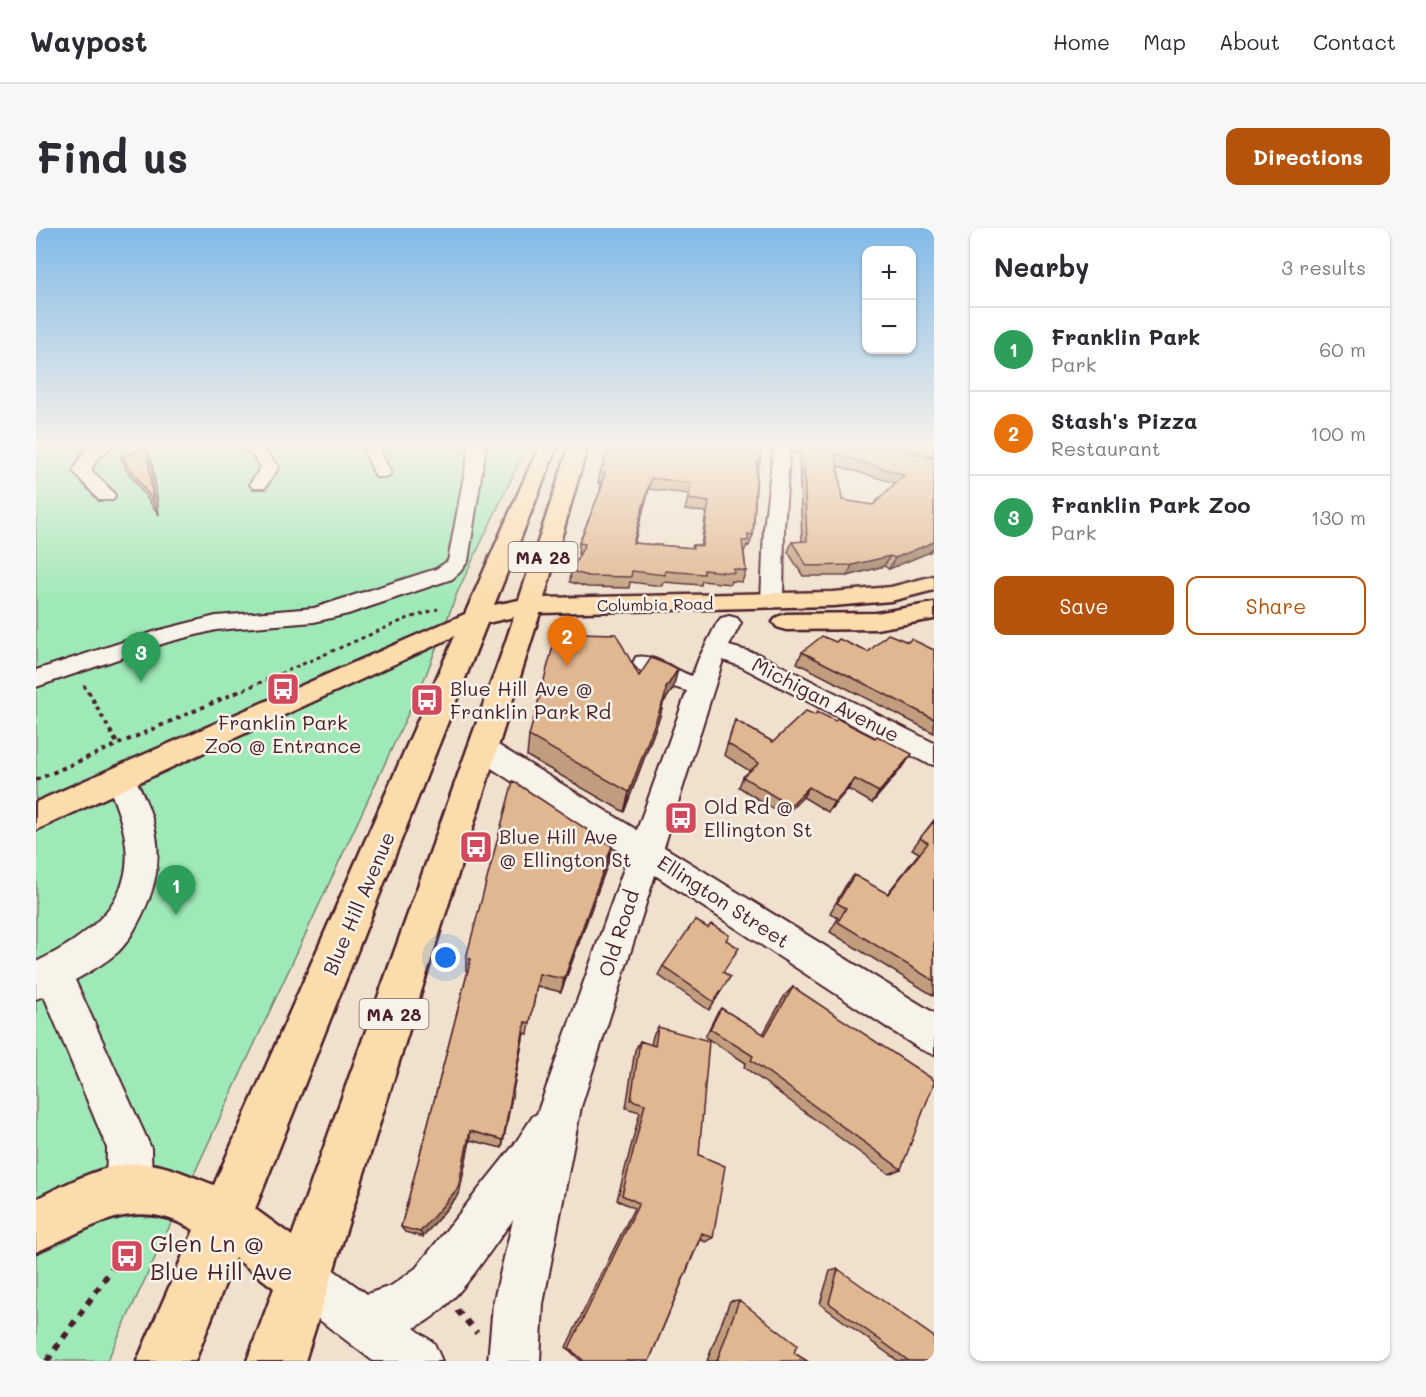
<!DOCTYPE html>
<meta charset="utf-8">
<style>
body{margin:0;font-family:Mali,sans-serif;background:#f7f7f7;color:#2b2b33}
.controls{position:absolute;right:18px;top:18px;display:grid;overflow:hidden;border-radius:12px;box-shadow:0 2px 4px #0004}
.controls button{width:54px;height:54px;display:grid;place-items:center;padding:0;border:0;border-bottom:2px solid #e1e1e2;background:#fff;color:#2b2b33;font:30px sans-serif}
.you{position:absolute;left:410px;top:730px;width:21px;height:21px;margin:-15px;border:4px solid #fff;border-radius:50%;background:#1a73e8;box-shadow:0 0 0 9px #1a73e833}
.badge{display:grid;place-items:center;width:39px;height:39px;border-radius:50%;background:#b45309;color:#fff;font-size:20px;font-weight:700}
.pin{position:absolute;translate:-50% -50px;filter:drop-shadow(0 2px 3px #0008)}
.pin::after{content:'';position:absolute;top:32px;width:21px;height:18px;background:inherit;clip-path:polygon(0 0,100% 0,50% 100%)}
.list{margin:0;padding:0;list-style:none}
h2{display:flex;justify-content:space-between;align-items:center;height:78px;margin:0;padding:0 24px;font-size:26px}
h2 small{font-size:20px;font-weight:400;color:#7c7c81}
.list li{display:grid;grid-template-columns:39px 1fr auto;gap:18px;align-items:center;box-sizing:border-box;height:84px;padding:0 24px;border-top:2px solid #e1e1e2}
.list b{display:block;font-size:22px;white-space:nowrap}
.list p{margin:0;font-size:20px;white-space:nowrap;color:#7c7c81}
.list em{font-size:20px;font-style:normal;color:#7c7c81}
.actions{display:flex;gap:12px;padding:18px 24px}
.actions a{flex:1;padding:14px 0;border:2px solid #b45309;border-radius:12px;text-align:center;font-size:21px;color:#b45309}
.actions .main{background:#b45309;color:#fff}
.map{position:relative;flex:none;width:898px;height:1133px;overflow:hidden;border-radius:12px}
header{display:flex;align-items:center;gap:36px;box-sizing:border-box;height:84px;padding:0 30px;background:#fff;border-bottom:2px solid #e1e1e2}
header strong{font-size:28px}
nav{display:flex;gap:33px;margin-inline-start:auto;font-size:21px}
.intro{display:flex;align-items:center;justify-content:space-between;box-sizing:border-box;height:144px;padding:0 36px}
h1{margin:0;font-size:42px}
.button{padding:15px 27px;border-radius:12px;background:#b45309;color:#fff;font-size:21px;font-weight:700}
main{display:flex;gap:36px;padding:0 36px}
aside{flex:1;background:#fff;border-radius:12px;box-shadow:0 2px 4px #0004}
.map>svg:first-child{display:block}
.green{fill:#9fe9b8;stroke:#748472;stroke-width:1.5}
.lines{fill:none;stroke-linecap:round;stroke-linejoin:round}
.minor-casing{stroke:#4a1f2b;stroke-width:4}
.major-casing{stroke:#4a1f2b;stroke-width:5}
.path-far2{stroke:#4a1f2b;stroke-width:3;stroke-dasharray:4 4;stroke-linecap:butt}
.path-far1{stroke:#4a1f2b;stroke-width:4;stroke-dasharray:4.5 4.5;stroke-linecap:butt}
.path{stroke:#4a1f2b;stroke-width:6;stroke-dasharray:7 7;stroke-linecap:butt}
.minor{fill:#f7f3e8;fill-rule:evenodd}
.major{fill:#fcdcac;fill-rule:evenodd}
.wall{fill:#c29d7d;stroke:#4a1f2b;stroke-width:1.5;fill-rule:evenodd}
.shaded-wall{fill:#9e8066;stroke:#4a1f2b;stroke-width:1.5}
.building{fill:#e1b791;stroke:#4a1f2b;stroke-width:1.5;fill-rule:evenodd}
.labels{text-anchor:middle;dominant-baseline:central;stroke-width:5;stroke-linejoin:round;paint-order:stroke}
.far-street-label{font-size:16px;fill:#4a1f2b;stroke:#f7f3e8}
.shield{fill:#f7f3e8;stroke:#7e5f64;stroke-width:1.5}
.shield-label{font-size:18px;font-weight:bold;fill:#4a1f2b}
.poi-label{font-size:20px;fill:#4a1f2b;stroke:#f7f3e8;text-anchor:start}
.street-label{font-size:20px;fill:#4a1f2b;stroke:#f7f3e8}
.near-poi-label{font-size:24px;fill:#4a1f2b;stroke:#f7f3e8;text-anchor:start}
</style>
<header>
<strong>Waypost</strong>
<nav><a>Home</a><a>Map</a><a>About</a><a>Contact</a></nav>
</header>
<div class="intro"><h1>Find us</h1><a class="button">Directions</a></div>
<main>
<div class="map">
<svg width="898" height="1133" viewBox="0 0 898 1133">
<rect width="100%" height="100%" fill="#f0e1ce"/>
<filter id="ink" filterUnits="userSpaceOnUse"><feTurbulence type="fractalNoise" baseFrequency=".0167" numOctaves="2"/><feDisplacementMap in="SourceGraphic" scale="12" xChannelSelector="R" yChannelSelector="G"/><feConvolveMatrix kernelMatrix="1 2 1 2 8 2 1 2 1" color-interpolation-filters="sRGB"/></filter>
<g filter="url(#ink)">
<!-- green -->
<path class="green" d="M 0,216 L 492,216 L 421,365 L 390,447 L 71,1133 L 0,1133 Z"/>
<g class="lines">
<!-- minor casing -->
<g class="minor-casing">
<path id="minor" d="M 59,216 L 78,216 L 61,231 L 55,242 L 77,264 L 79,268 L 77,272 L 63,272 L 37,243 L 48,224 Z
M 204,216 L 223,216 L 243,239 L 229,260 L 217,260 L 214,256 L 225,239 L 217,228 Z
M 325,216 L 341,216 L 355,245 L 352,249 L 340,249 Z
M 434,216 L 450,216 L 432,333 L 424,344 L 416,351 L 312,386 L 278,394 L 180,402 L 132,414 L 0,459 L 0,442 L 124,402 L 180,388 L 278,380 L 400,341 L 412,333 Z
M 738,216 L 754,216 L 748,301 L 747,373 L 744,378 L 736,380 L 728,378 L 725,373 L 728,301 Z
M 693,388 L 701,390 L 705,395 L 693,418 L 722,426 L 898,515 L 898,537 L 888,534 L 704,438 L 687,432 L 628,619 L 898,785 L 898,827 L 884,821 L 619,647 L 545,879 L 507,1076 L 504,1133 L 452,1133 L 457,1076 L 477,992 C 449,1028 420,1081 378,1100 L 398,1115 L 406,1133 L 337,1133 L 251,1067 L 244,1050 L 251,1033 L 268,1026 L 285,1033 L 331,1066 L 355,1058 L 380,1040 L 478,917 L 497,888 L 501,886 L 592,629 L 437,528 L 433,521 L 437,514 L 447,511 L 457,514 L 601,602 L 651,463 C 632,457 608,452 597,435 L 600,429 C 618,425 638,442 656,448 L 663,430 L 681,395 L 685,390 Z
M 85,540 L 95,543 C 123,593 132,633 107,685 C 100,699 93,713 82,724 C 69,735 54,744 39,752 L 115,920 L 116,961 L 109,977 L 93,984 L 77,977 L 70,961 L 71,920 L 8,768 L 0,771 L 0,734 C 46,712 97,677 90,618 C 88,595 78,573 70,551 L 75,543 Z"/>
</g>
<!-- major casing -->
<g class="major-casing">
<path id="major" d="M 504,216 L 522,216 L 458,377 L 483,372 L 534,216 L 552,216 L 508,370 L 797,364 L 855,359 L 898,348 L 898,362 L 855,373 L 797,378 L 504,385 L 269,1133 L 211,1133 L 238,1060 L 199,1030 L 159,1133 L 101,1133 L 158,1002 C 97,966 57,1000 0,1024 L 0,971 C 36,953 79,929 120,937 C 141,941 159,950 178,957 L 419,408 L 0,602 L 0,574 L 429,386 ZM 478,389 L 468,419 L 256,1008 L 219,981 L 451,395 Z
M 898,375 L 898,391 L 840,401 L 750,402 L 741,399 L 737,394 L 741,389 L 750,386 L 840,385 Z"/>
</g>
<!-- path-far2 -->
<path class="path-far2" d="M 48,457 L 52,465
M 200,465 L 370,391 L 402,381"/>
<!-- path-far1 -->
<path class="path-far1" d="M 52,463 L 82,517
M 0,552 L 204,463"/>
<!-- path -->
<path class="path" d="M 421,1082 L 441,1105
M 11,1133 L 82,1032"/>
<!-- minor -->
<use href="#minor" class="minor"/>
<!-- major -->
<use href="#major" class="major"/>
</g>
<!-- wall -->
<path class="wall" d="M 575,216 L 724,234 L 721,244 L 717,307 L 713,318 L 711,317 L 708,324 L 710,343 L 706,354 L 695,353 L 694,356 L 666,353 L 665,357 L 627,354 L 626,358 L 594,354 L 593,360 L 551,359 L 534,354 L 535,343 L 544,326 L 542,326 L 543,315 L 564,264 L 565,255 L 562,255 L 564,245 ZM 613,261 L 653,266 L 649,282 L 670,284 L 665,317 L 657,317 L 656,320 L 598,315 Z
M 756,216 L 842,216 L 898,231 L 898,319 L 894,324 L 853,341 L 848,338 L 811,348 L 767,348 L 752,324 L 756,314 L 766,314 L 763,226 L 756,225 ZM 802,238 L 859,255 L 837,277 L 806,272 Z
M 856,216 L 898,216 L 898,229 Z
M 85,228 L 116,234 L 123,287 L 90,241 Z
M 800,414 L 832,424 L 872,414 L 898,422 L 898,505 L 761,435 L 766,424 Z
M 637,461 L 627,475 L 624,488 L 588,584 L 491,528 L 493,508 Z
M 699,492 L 737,514 L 869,536 L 836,575 L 812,561 L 792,584 L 767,569 L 748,588 L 703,559 L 707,549 L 714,543 L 688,527 Z
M 898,592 L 898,768 L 794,704 L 802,690 L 794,685 L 810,657 L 818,647 L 851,666 L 883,625 L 876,621 Z
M 573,632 L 525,764 L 501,758 L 492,806 L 488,805 L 466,920 L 434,912 L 423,966 L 387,1009 L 369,1004 L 365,999 L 432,743 L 430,743 L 430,730 Z
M 690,712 L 687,744 L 694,749 L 673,782 L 622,747 L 627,738 Z
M 757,759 L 865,941 L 853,946 L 708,839 L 710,835 L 669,809 L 680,787 L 685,780 L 727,806 L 749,767 Z
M 622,799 L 663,927 L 677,1010 L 669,1014 L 664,1011 L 613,1133 L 545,1133 L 530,1119 L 598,980 L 581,972 L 604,884 L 590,880 L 599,822 L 604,813 L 615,817 L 617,808 Z
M 802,1041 L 898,1133 L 862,1133 L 784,1076 L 794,1043 Z
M 703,1072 L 758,1125 L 771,1133 L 671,1133 L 694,1073 Z"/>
<!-- shaded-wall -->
<path class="shaded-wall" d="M 111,221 L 116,234 L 123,287 L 117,273 Z
M 615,250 L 613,261 L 595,326 L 597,315 Z
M 898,311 L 898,319 L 894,324 L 853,341 L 859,330 Z
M 854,328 L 848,338 L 811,348 L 816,337 Z
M 642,441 L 637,461 L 627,475 L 624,488 L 588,584 L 593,564 L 630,460 Z
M 876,526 L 869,536 L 836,575 L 843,564 Z
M 819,551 L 812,561 L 792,584 L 798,574 Z
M 773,559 L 767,569 L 748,588 L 754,578 Z
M 576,618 L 573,632 L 525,764 L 528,751 Z
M 489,794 L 488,805 L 466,920 L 467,912 Z
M 434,903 L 434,912 L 423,966 L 387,1009 L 384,1004 Z"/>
<!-- building -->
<path class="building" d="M 575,216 L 726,216 L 724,234 L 721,234 L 717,307 L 712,306 L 712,313 L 706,313 L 710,343 L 697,341 L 698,345 L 668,342 L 668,346 L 629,343 L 629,347 L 596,343 L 595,349 L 552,348 L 535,343 L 549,316 L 543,315 L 567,256 L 565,255 L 569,245 L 564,245 ZM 615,250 L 655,255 L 652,271 L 673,274 L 666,318 L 657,317 L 657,320 L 597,315 Z
M 764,216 L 842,216 L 898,231 L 898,314 L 859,330 L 854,328 L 816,337 L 771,338 L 756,314 L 771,313 L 767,217 ZM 800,226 L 868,247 L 837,277 L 806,272 Z
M 111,221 L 117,273 L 85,228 Z
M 541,405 L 580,406 L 603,448 L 615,430 L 642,441 L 630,460 L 629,468 L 593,564 L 493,508 L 517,418 L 525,409 Z
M 852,406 L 872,414 L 875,411 L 898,422 L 898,491 L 766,424 L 786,408 L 800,414 L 803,411 L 832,424 Z
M 770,483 L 779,487 L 781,484 L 799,493 L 802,491 L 839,510 L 841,508 L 876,526 L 843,564 L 819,551 L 798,574 L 773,559 L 754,578 L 707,549 L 723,535 L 692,516 L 699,492 L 737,514 Z
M 477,553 L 576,618 L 528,751 L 503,746 L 494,795 L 489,794 L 467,912 L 434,903 L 422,960 L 384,1004 L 365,999 L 435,731 L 430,730 Z
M 898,593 L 898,753 L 802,694 L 810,680 L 801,675 L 818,647 L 852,666 L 892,615 L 884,610 Z
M 659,692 L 672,700 L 675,696 L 693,707 L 690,712 L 703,720 L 687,744 L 694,749 L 678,774 L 627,738 Z
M 757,759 L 898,852 L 898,855 L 865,941 L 715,832 L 717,828 L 674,801 L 685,780 L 729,807 Z
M 622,799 L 673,813 L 663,927 L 689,938 L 677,1010 L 666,1005 L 613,1133 L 548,1133 L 533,1120 L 603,975 L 586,967 L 609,876 L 595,872 L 604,813 L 619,818 Z
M 802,1041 L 898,1109 L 898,1133 L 873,1133 L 793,1075 Z
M 703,1072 L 761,1117 L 758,1125 L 771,1133 L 681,1133 Z"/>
</g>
<!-- sky -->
<linearGradient id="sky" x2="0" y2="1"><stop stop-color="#82bae8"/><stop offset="0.58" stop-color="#f8f2e9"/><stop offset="1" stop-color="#f8f2e9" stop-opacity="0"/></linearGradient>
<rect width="898" height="375" fill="url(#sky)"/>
<!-- icons -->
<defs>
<g id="bus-square" transform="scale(1.725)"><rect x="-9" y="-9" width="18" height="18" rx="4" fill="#d1495b" stroke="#f7f3e8"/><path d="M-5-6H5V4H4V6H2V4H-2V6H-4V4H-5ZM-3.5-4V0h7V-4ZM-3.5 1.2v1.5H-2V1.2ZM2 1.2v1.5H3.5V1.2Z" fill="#fff"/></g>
</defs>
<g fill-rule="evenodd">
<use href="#bus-square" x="247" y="461"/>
<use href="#bus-square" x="391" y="472"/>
<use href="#bus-square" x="645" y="590"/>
<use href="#bus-square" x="440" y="619"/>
<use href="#bus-square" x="91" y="1028"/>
</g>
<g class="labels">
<!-- far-street labels -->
<g class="far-street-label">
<text transform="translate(619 376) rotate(-1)">Columbia Road</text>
</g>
<!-- shield labels -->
<g class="shield">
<rect x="472.5" y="314" width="69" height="30" rx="4.5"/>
<rect x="323.5" y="771" width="69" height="30" rx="4.5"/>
</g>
<g class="shield-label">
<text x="507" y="329">MA 28</text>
<text x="358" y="786">MA 28</text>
</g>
<!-- poi labels -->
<g class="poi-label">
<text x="414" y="460">Blue Hill Ave @<tspan x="414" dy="23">Franklin Park Rd</tspan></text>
<text x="247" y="494" text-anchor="middle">Franklin Park<tspan x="247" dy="23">Zoo @ Entrance</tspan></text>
<text x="668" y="578">Old Rd @<tspan x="668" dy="23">Ellington St</tspan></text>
<text x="463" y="608">Blue Hill Ave<tspan x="463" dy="23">@ Ellington St</tspan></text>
</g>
<!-- street labels -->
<g class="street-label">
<text transform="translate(790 471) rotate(27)">Michigan Avenue</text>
<text transform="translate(688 673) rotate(33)">Ellington Street</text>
<text transform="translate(322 675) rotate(-67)">Blue Hill Avenue</text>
<text transform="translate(582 705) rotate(-72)">Old Road</text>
</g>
<!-- near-poi labels -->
<g class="near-poi-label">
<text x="114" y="1014">Glen Ln @<tspan x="114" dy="28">Blue Hill Ave</tspan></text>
</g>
</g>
</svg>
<div class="controls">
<button>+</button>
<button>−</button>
</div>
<div class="you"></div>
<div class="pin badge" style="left:140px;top:687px;background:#2e9e5b">1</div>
<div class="pin badge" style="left:531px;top:438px;background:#e8710a">2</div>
<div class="pin badge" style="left:105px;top:454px;background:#2e9e5b">3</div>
</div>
<aside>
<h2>Nearby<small>3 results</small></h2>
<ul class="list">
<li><span class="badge" style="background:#2e9e5b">1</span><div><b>Franklin Park</b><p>Park</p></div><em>60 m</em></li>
<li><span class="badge" style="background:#e8710a">2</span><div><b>Stash's Pizza</b><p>Restaurant</p></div><em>100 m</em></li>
<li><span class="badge" style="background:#2e9e5b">3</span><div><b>Franklin Park Zoo</b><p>Park</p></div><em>130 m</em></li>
</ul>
<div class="actions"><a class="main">Save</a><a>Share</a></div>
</aside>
</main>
